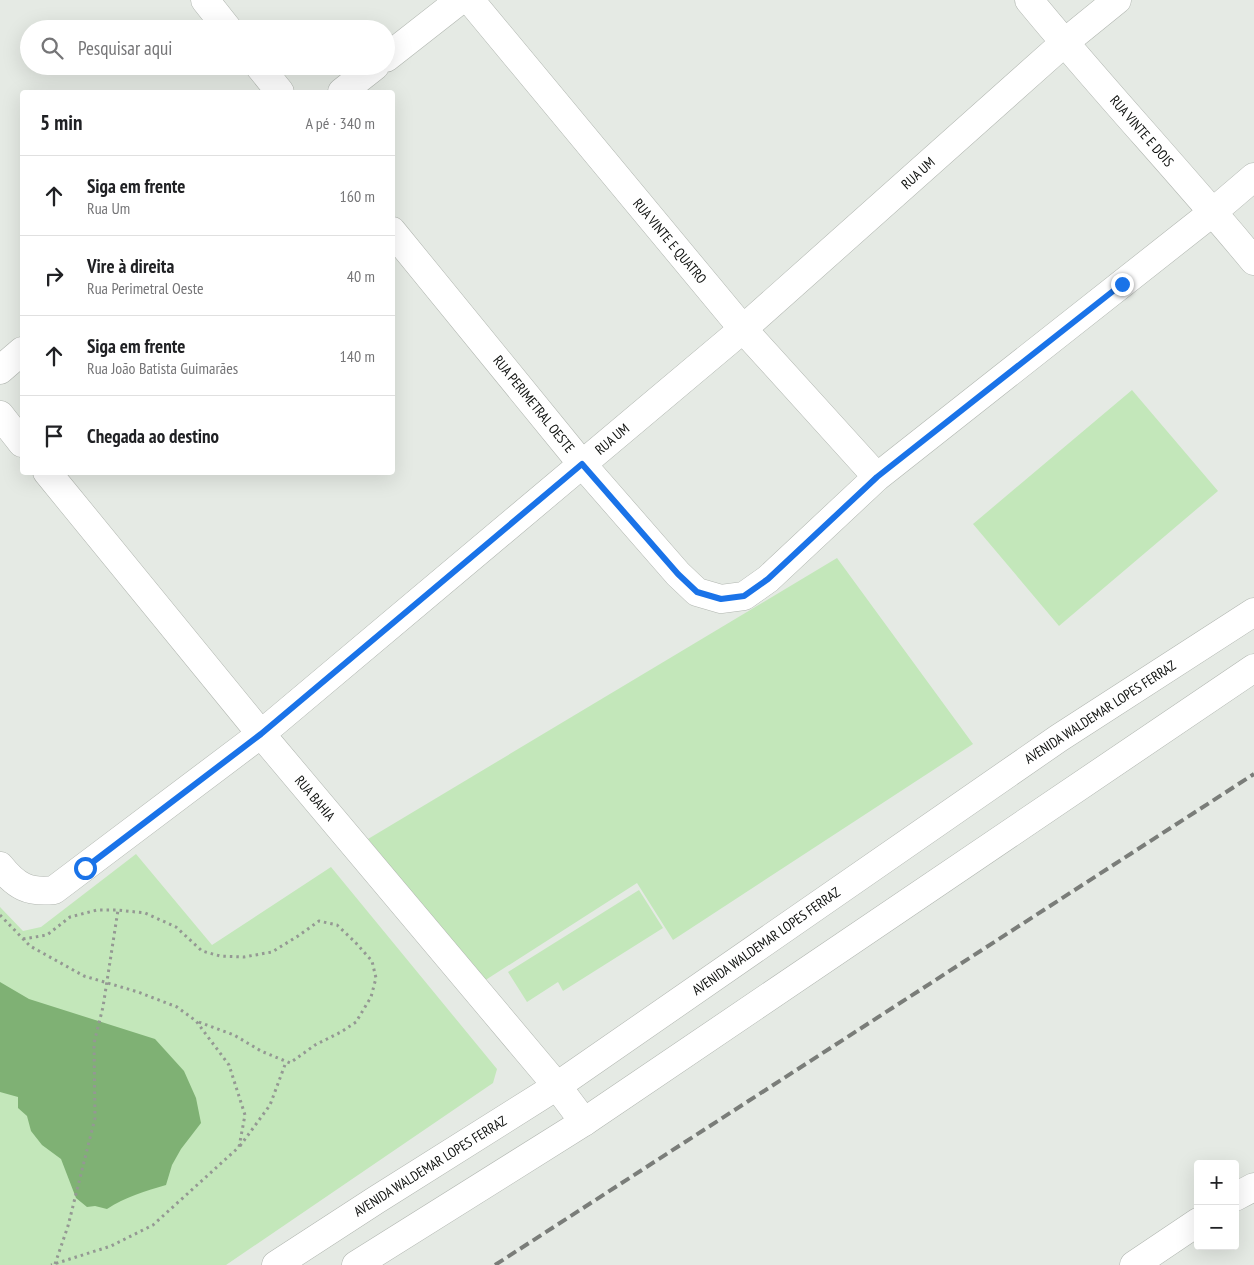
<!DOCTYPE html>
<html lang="pt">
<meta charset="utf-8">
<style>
body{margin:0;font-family:"PT Sans Narrow",sans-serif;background:#f2f2f2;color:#202124}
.controls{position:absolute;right:15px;bottom:15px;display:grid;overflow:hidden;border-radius:5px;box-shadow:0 5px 20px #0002}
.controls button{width:45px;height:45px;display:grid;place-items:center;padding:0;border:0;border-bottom:1px solid #e0e0e0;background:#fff;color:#202124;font:25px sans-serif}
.stop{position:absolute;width:15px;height:15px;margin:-11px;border:4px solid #1a73e8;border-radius:50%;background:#fff}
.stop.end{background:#1a73e8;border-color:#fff;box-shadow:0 1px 5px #0008}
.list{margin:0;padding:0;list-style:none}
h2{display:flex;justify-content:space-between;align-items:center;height:65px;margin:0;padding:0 20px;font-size:21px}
h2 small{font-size:16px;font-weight:400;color:#757577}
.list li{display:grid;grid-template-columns:32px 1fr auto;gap:15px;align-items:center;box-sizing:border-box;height:80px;padding:0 20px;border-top:1px solid #e0e0e0}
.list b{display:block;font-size:19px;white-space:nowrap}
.list p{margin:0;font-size:16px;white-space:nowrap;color:#757577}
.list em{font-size:16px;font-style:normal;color:#757577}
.icon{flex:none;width:28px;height:28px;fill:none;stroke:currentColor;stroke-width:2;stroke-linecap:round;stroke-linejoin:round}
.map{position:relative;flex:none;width:1254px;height:1265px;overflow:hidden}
.search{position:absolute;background:#fff;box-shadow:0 5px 20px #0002;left:20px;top:20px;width:375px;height:55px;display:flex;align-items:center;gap:12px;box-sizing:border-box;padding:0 18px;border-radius:28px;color:#757577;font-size:19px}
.panel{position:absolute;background:#fff;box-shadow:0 5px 20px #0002;left:20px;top:90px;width:375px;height:385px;border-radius:5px}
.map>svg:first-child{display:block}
.green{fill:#c3e7ba}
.water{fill:#7fb174}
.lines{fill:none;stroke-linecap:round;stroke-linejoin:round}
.minor-casing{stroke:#b1b6b0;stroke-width:29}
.tertiary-casing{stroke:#b1b6b0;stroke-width:29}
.path{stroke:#949893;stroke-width:3;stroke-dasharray:2.5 4;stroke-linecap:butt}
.minor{stroke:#fff;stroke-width:28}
.tertiary{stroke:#fff;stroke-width:28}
.rail{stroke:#7a7d79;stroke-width:4;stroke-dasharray:10 5;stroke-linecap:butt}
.path-bridge{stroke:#949893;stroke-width:3;stroke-dasharray:2.5 4;stroke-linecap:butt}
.route{stroke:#1a73e8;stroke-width:6}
.labels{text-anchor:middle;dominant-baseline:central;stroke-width:4;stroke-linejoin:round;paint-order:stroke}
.street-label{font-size:14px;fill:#0e100e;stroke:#fff}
</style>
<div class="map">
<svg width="1254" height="1265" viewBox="0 0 1254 1265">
<rect width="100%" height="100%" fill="#e5eae4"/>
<!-- green -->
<path class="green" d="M 1132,390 L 1218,491 L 1059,626 L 973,524 Z
M 837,558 L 973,744 L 673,940 L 637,883 L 484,981 L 368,839 Z
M 136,854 L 212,945 L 331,867 L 497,1069 L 493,1083 L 226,1265 L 0,1265 L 0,907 L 23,931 L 41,927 Z
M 639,890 L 663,928 L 563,991 L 558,982 L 527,1002 L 508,972 Z"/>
<!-- water -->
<path class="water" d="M 0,982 L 29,999 L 155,1039 L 184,1071 L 196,1098 L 201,1123 L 181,1149 L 172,1165 L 166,1185 C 146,1191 125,1197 107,1209 L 95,1206 L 87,1207 L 76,1198 L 61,1159 L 42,1145 L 31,1131 L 27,1116 L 18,1108 L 18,1097 L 0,1092 Z"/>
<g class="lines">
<!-- minor casing -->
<g class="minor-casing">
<path id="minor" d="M 205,0 L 228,29
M 470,0 L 743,329 L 877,477
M 1029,0 C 1102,89 1181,173 1254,261
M 386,58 L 460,0
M 259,66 L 280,92
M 342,92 L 375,66
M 392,231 L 582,464 L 678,574 L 697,592 L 721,599 L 744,596 L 768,579 L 877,477 L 1213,212 L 1254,177
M 0,370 L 22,351
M 0,415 L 22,443
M 47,472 L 261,734 L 557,1086 L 584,1122
M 0,866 C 16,886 28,893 54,890 L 261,734 L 743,329 L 1064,43 L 1117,0"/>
</g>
<!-- tertiary casing -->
<g class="tertiary-casing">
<path id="tertiary" d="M 1235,1197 L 1254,1187
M 276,1265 L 376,1200 L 557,1086 L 1059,738 L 1254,612
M 356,1265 L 584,1122 L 1254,668
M 1134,1265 L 1198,1222"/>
</g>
<!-- path -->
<path class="path" d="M 0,915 L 30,946 L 84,976 L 138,992 L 177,1007 L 196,1021 L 229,1065 L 245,1115 L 239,1147 L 153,1225 L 111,1246 L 51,1265
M 23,939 L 47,935 L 70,917 L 97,910 L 118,910 L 145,913 L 176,927 L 202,951 L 220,956 L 244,957 L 272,952 L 298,936 L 319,921 L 337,925 L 355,942 L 372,961 L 376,978 L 371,997 L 356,1022 L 341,1032 L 315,1045 L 290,1063 L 261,1051 L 234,1035 L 196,1021
M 240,1146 L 270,1105 L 286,1062"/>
<!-- minor -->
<use href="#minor" class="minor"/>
<!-- tertiary -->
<use href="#tertiary" class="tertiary"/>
<!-- rail -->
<path class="rail" d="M 495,1265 L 1254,774"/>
<!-- path-bridge -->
<path class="path-bridge" d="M 55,1264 L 68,1226 L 95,1118 L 94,1043 L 103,1007 L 118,910"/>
</g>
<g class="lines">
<!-- route -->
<path class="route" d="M 85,868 L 261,734 L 582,464 L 678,574 L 697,592 L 721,599 L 744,596 L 768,579 L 877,477 L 1122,284"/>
</g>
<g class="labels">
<!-- street labels -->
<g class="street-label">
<text transform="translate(1142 131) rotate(49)">RUA VINTE E DOIS</text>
<text transform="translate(918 173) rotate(-42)">RUA UM</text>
<text transform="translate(670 241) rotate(50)">RUA VINTE E QUATRO</text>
<text transform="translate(534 404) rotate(51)">RUA PERIMETRAL OESTE</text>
<text transform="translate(612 439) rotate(-40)">RUA UM</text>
<text transform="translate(1100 712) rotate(-33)">AVENIDA WALDEMAR LOPES FERRAZ</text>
<text transform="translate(315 798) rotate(50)">RUA BAHIA</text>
<text transform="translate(766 941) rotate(-35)">AVENIDA WALDEMAR LOPES FERRAZ</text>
<text transform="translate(430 1166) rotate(-32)">AVENIDA WALDEMAR LOPES FERRAZ</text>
</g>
</g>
</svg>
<div class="controls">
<button>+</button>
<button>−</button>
</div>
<div class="stop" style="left:85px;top:868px"></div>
<div class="stop end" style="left:1122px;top:284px"></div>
<div class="search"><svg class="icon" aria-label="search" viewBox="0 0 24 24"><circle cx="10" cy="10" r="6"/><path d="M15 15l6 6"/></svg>Pesquisar aqui</div>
<section class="panel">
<h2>5 min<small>A pé · 340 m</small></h2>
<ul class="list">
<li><svg class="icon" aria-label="ahead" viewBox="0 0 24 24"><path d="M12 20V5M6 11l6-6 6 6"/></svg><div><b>Siga em frente</b><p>Rua Um</p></div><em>160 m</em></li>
<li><svg class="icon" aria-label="right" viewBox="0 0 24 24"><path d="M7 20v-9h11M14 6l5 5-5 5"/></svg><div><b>Vire à direita</b><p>Rua Perimetral Oeste</p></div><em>40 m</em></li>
<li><svg class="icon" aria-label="ahead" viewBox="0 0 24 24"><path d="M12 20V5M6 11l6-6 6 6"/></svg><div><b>Siga em frente</b><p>Rua João Batista Guimarães</p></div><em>140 m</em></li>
<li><svg class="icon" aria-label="arrive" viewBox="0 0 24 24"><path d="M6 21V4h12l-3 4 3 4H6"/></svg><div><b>Chegada ao destino</b></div></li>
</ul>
</section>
</div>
